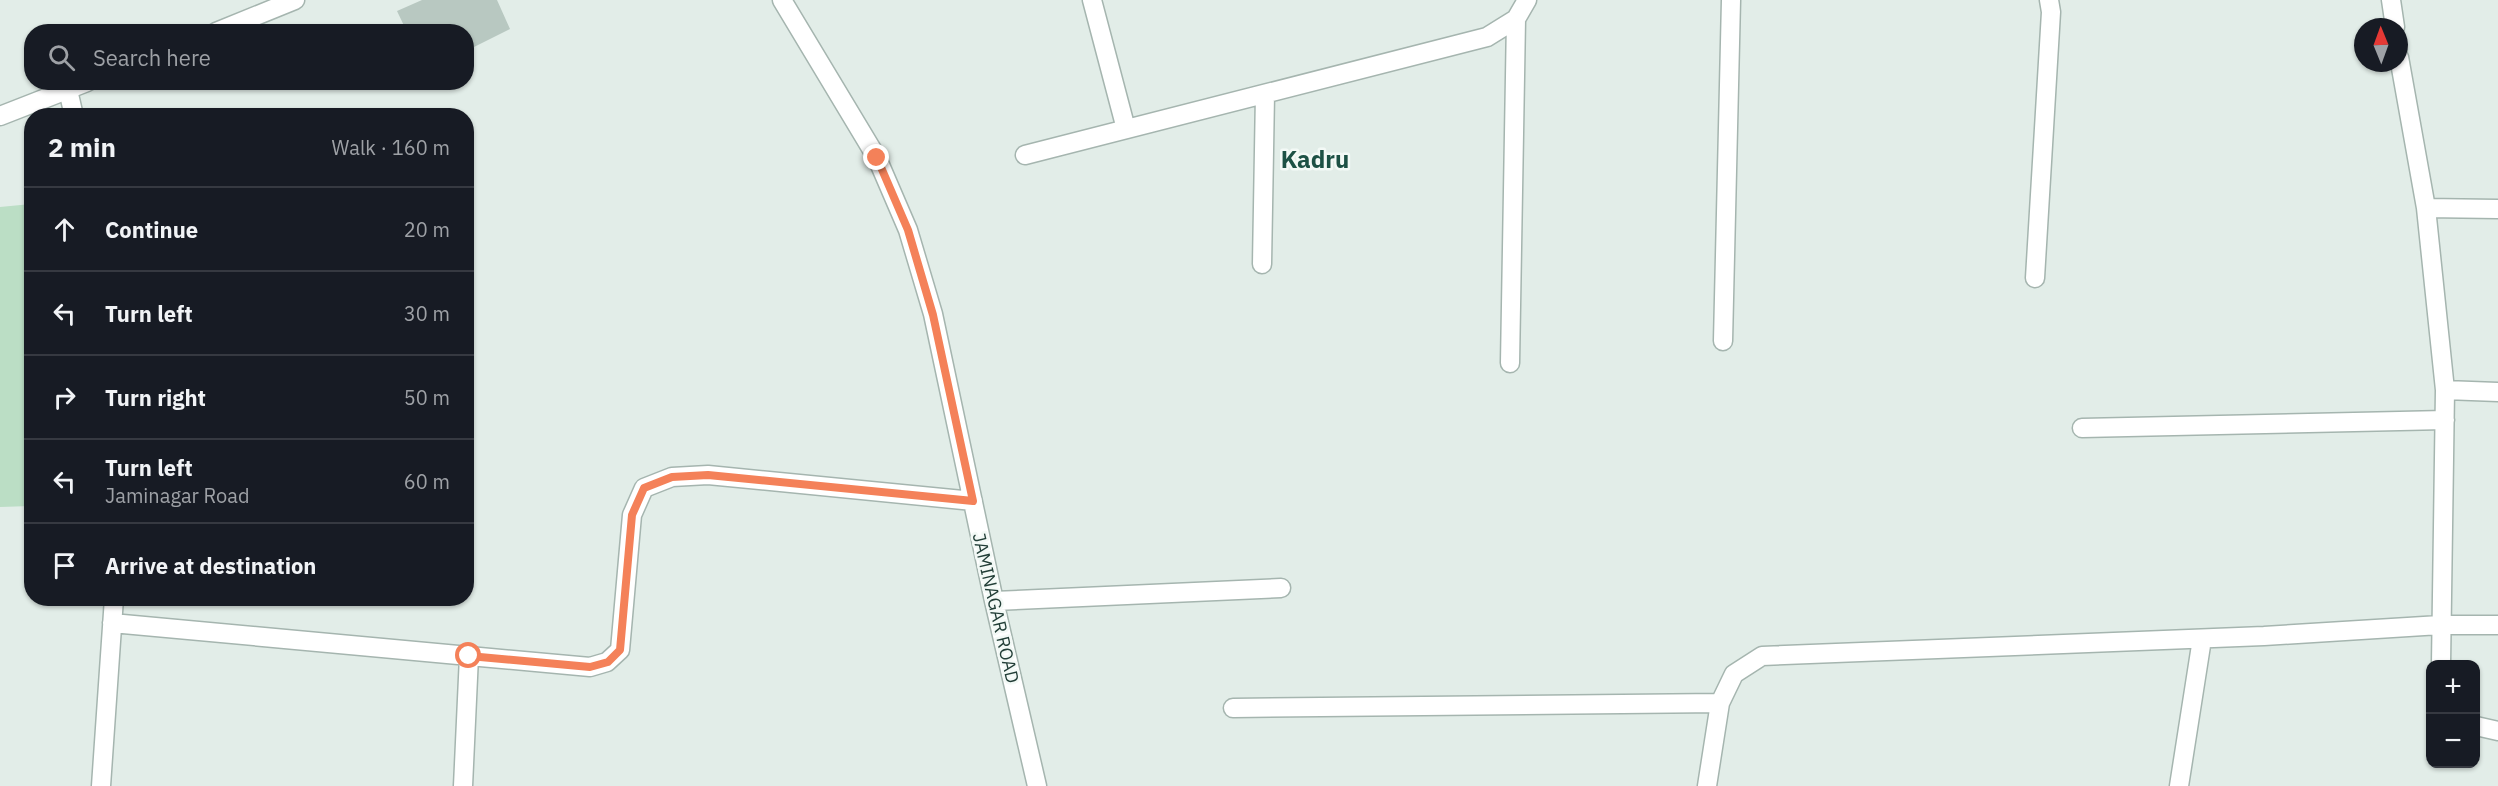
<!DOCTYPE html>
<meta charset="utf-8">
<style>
body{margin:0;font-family:"IBM Plex Sans",sans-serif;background:#242831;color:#f1f3f6}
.controls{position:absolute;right:18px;bottom:18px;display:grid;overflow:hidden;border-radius:12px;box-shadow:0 2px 4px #0004}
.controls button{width:54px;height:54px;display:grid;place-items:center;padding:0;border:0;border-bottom:2px solid #363941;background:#171b24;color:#f1f3f6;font:30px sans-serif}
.compass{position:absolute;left:2354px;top:18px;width:54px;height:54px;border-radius:50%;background:#171b24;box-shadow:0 2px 4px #0004;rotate:359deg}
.stop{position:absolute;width:18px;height:18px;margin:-14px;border:4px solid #f48159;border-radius:50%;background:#fff}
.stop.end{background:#f48159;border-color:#fff;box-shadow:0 2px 6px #0008}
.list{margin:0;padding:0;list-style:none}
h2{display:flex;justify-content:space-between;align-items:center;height:78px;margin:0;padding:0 24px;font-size:26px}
h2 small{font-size:20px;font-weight:400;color:#9ea1a6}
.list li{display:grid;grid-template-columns:39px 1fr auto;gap:18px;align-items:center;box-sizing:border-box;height:84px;padding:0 24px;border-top:2px solid #363941}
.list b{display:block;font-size:22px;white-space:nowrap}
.list p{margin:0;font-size:20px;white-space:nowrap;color:#9ea1a6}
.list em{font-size:20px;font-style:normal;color:#9ea1a6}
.icon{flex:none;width:33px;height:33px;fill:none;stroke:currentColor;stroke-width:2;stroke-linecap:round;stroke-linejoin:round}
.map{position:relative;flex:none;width:2498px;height:786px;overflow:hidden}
.search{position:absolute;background:#171b24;box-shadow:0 2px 4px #0004;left:24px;top:24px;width:450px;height:66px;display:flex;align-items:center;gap:15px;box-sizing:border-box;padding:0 21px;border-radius:24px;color:#9ea1a6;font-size:22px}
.panel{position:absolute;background:#171b24;box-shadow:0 2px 4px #0004;left:24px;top:108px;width:450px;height:498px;border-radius:24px}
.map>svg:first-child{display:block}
.green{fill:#bbdec5}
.building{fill:#b8c8c1}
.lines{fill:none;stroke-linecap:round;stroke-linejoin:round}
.minor-casing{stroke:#a5b5af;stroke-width:21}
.tertiary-casing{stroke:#a5b5af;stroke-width:21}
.minor{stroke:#fff;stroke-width:18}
.tertiary{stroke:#fff;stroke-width:18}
.route{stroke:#f48159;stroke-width:8}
.labels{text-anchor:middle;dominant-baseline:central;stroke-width:5;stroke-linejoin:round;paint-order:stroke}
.street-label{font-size:18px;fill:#223e37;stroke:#f3f9f6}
.district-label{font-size:24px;font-weight:bold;fill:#1d5145;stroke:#f3f9f6}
</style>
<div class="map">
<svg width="2498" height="786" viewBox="0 0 2498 786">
<rect width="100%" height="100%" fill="#e2ede8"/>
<!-- green -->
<path class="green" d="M 31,204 L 31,506 L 0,507 L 0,207 Z"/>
<!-- building -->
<path class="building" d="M 422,0 L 497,0 L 510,29 L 466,51 L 466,32 L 407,32 L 397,11 Z"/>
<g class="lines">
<!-- minor casing -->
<g class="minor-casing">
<path id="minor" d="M 782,0 L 877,158 L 908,230 L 933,314 L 994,601 L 1037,786
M 1092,0 L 1126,129
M 2391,0 L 2395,27
M 2399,57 L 2426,208 L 2445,390 L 2441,664
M 68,90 L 74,116
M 1025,155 L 1487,37 L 1516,19 L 1527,0
M 2426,208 L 2498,209
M 1262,264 L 1265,94
M 2035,278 L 2051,12 L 2049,0
M 1723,341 L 1731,0
M 1510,363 L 1516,19
M 2445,390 L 2498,392
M 2082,428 L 2445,420
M 994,601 L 1281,588
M 112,623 L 469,656 L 463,786
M 469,656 L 590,667 L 607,662 L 620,650 L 632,515 L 644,488 L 672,477 L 708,475 L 973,501
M 1233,708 L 1720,703
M 2476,726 L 2498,731
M 101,786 L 114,598
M 1707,786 L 1720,703 L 1734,674 L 1762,656 L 2264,636 L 2440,625 L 2498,625
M 2179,786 L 2202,639"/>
</g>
<!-- tertiary casing -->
<g class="tertiary-casing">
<path id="tertiary" d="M 216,32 L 295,0
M 0,116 L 87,82"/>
</g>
<!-- minor -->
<use href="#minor" class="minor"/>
<!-- tertiary -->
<use href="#tertiary" class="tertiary"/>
</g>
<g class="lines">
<!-- route -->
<path class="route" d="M 469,656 L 590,667 L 608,662 L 620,650 L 632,515 L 644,488 L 672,477 L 708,475 L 973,501 L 933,315 L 908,230 L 877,158"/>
</g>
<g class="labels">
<!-- street labels -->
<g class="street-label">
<text transform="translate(996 608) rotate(77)">JAMINAGAR ROAD</text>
</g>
<!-- district labels -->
<g class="district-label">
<text x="1315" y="159">Kadru</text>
</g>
</g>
</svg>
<div class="controls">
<button>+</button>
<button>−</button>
</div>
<svg class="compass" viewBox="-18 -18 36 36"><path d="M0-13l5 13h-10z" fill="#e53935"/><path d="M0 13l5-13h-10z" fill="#9ea1a6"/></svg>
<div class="stop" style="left:469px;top:656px"></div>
<div class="stop end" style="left:877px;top:158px"></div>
<div class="search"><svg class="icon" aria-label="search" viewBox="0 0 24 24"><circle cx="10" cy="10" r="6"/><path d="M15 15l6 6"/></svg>Search here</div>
<section class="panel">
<h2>2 min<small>Walk · 160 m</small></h2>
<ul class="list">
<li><svg class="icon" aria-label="ahead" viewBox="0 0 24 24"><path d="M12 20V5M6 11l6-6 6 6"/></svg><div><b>Continue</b></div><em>20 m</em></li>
<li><svg class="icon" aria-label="left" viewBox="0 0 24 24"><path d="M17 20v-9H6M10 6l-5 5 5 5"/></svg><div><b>Turn left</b></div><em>30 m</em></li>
<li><svg class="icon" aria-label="right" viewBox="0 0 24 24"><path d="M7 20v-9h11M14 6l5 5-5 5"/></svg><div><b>Turn right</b></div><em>50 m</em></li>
<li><svg class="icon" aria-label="left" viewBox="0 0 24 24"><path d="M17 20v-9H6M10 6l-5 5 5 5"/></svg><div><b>Turn left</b><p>Jaminagar Road</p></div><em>60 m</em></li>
<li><svg class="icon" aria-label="arrive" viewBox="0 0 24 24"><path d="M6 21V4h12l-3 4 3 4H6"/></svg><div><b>Arrive at destination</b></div></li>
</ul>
</section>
</div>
